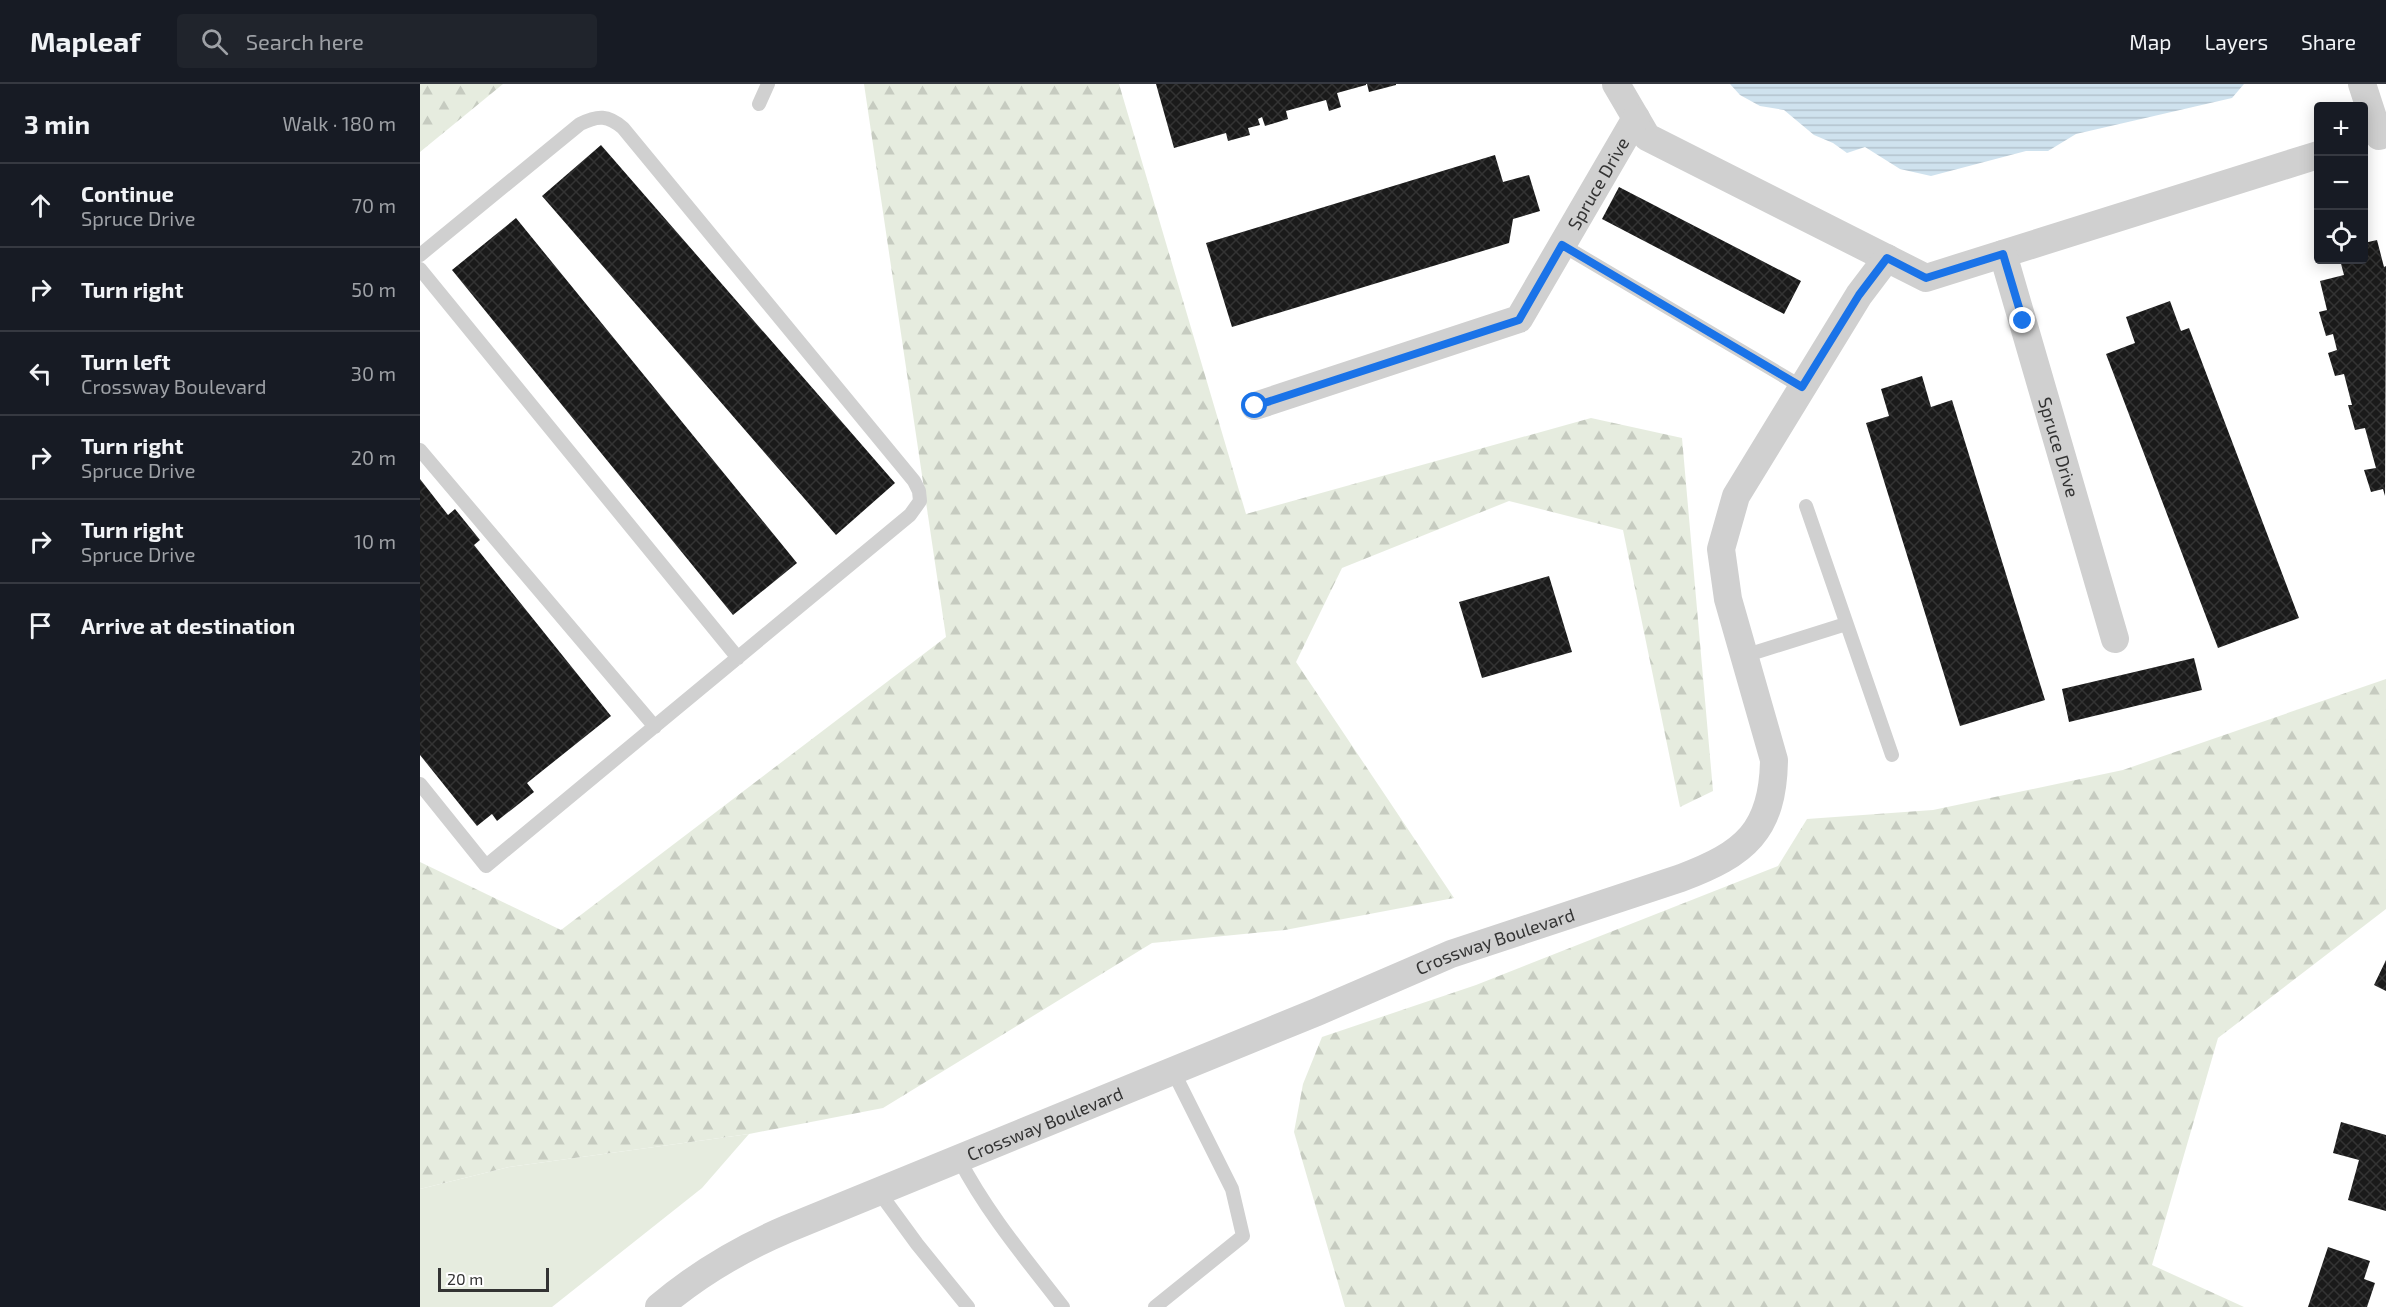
<!DOCTYPE html>
<meta charset="utf-8">
<style>
body{margin:0;font-family:"Exo 2",sans-serif;background:#20242c;color:#f1f3f6}
.controls{position:absolute;right:18px;top:18px;display:grid;overflow:hidden;border-radius:6px;box-shadow:0 3px 15px #0003}
.controls button{width:54px;height:54px;display:grid;place-items:center;padding:0;border:0;border-bottom:2px solid #363941;background:#171b24;color:#f1f3f6;font:30px sans-serif}
.scale{position:absolute;left:18px;bottom:15px;width:111px;box-sizing:border-box;padding-left:6px;border:3px solid #333;border-top:0;font-size:16px;line-height:21px;white-space:nowrap;color:#333;-webkit-text-stroke:4px #fff;paint-order:stroke}
.stop{position:absolute;width:18px;height:18px;margin:-14px;border:4px solid #1a73e8;border-radius:50%;background:#fff}
.stop.end{background:#1a73e8;border-color:#fff;box-shadow:0 2px 6px #0008}
.list{margin:0;padding:0;list-style:none}
h2{display:flex;justify-content:space-between;align-items:center;height:78px;margin:0;padding:0 24px;font-size:26px}
h2 small{font-size:20px;font-weight:400;color:#9ea1a6}
.list li{display:grid;grid-template-columns:39px 1fr auto;gap:18px;align-items:center;box-sizing:border-box;height:84px;padding:0 24px;border-top:2px solid #363941}
.list b{display:block;font-size:22px;white-space:nowrap}
.list p{margin:0;font-size:20px;white-space:nowrap;color:#9ea1a6}
.list em{font-size:20px;font-style:normal;color:#9ea1a6}
.icon{flex:none;width:33px;height:33px;fill:none;stroke:currentColor;stroke-width:2;stroke-linecap:round;stroke-linejoin:round}
.map{position:relative;flex:none;width:1966px;height:1223px;overflow:hidden}
header{display:flex;align-items:center;gap:36px;box-sizing:border-box;height:84px;padding:0 30px;background:#171b24;border-bottom:2px solid #363941}
header strong{font-size:28px}
nav{display:flex;gap:33px;margin-inline-start:auto;font-size:21px}
.search{width:420px;height:54px;background:#20242c;display:flex;align-items:center;gap:15px;box-sizing:border-box;padding:0 21px;border-radius:6px;color:#9ea1a6;font-size:22px}
main{display:flex}
aside{flex:1;background:#171b24}
.map>svg:first-child{display:block}
.grass{fill:#e6ecdf}
.forest{fill:url(#forest-firs)}
.water{fill:url(#water-rules)}
.building{fill:url(#building-cross-hatch)}
.lines{fill:none;stroke-linecap:round;stroke-linejoin:round}
.service{stroke:#d0d0d0;stroke-width:14}
.minor{stroke:#d0d0d0;stroke-width:28}
.route{stroke:#1a73e8;stroke-width:8}
.labels{text-anchor:middle;dominant-baseline:central;stroke-width:6;stroke-linejoin:round;paint-order:stroke}
.street-label{font-size:18px;fill:#333;stroke:#fff}
</style>
<header>
<strong>Mapleaf</strong>
<div class="search"><svg class="icon" aria-label="search" viewBox="0 0 24 24"><circle cx="10" cy="10" r="6"/><path d="M15 15l6 6"/></svg>Search here</div>
<nav><a>Map</a><a>Layers</a><a>Share</a></nav>
</header>
<main>
<aside>
<h2>3 min<small>Walk · 180 m</small></h2>
<ul class="list">
<li><svg class="icon" aria-label="ahead" viewBox="0 0 24 24"><path d="M12 20V5M6 11l6-6 6 6"/></svg><div><b>Continue</b><p>Spruce Drive</p></div><em>70 m</em></li>
<li><svg class="icon" aria-label="right" viewBox="0 0 24 24"><path d="M7 20v-9h11M14 6l5 5-5 5"/></svg><div><b>Turn right</b></div><em>50 m</em></li>
<li><svg class="icon" aria-label="left" viewBox="0 0 24 24"><path d="M17 20v-9H6M10 6l-5 5 5 5"/></svg><div><b>Turn left</b><p>Crossway Boulevard</p></div><em>30 m</em></li>
<li><svg class="icon" aria-label="right" viewBox="0 0 24 24"><path d="M7 20v-9h11M14 6l5 5-5 5"/></svg><div><b>Turn right</b><p>Spruce Drive</p></div><em>20 m</em></li>
<li><svg class="icon" aria-label="right" viewBox="0 0 24 24"><path d="M7 20v-9h11M14 6l5 5-5 5"/></svg><div><b>Turn right</b><p>Spruce Drive</p></div><em>10 m</em></li>
<li><svg class="icon" aria-label="arrive" viewBox="0 0 24 24"><path d="M6 21V4h12l-3 4 3 4H6"/></svg><div><b>Arrive at destination</b></div></li>
</ul>
</aside>
<div class="map">
<svg width="1966" height="1223" viewBox="0 0 1966 1223">
<defs>
<pattern id="forest-firs" width="22" height="20" patternUnits="userSpaceOnUse" patternTransform="scale(1.5)"><rect width="22" height="20" fill="#e6ecdf"/><path d="M5 1l3.5 6h-7zM16 11l3.5 6h-7z" fill="#c6cbc0"/></pattern>
<pattern id="water-rules" width="6" height="5" patternUnits="userSpaceOnUse" patternTransform="scale(1.5)"><rect width="6" height="5" fill="#cfe2ee"/><path d="M0 2.5h6" fill="none" stroke="#b2c2cd"/></pattern>
<pattern id="building-cross-hatch" width="8" height="8" patternUnits="userSpaceOnUse" patternTransform="scale(1.5)"><rect width="8" height="8" fill="#1a1a1a"/><path d="M0 0l8 8M0 8l8-8" fill="none" stroke="#333"/></pattern>
</defs>
<rect width="100%" height="100%" fill="#fff"/>
<!-- grass -->
<path class="grass" d="M 329,1050 L 282,1104 L 132,1223 L 0,1223 L 0,1105 L 89,1083 Z"/>
<!-- forest -->
<path class="forest" d="M 0,0 L 83,0 L 0,68 Z
M 444,0 L 699,0 L 826,430 L 1171,334 L 1262,354 L 1293,707 L 1260,723 L 1203,446 L 1089,417 L 922,484 L 876,578 L 1034,814 L 865,846 L 732,859 L 463,1024 L 329,1050 L 89,1083 L 0,1105 L 0,778 L 141,846 L 526,553 Z
M 1966,595 L 1966,825 L 1798,954 L 1732,1181 L 1824,1223 L 925,1223 L 874,1048 L 883,1000 L 902,953 L 1056,901 L 1358,782 L 1387,735 L 1513,726 L 1703,686 Z"/>
<!-- water -->
<path class="water" d="M 1310,0 L 1824,0 L 1812,14 L 1656,50 L 1628,67 L 1606,67 L 1511,92 L 1480,85 L 1445,63 L 1427,69 L 1413,59 L 1394,51 L 1364,26 L 1340,22 L 1320,11 Z"/>
<!-- building -->
<path class="building" d="M 736,0 L 946,0 L 946,1 L 917,9 L 921,23 L 909,27 L 906,16 L 866,27 L 868,35 L 845,42 L 842,33 L 838,35 L 840,41 L 828,44 L 830,51 L 808,57 L 806,49 L 754,64 Z
M 947,0 L 976,0 L 976,1 L 949,8 Z
M 181,61 L 475,399 L 416,451 L 122,112 Z
M 1075,71 L 1083,98 L 1109,91 L 1120,127 L 1093,135 L 1089,159 L 812,243 L 786,159 Z
M 1199,103 L 1381,197 L 1364,230 L 1182,135 Z
M 96,134 L 377,479 L 313,531 L 32,186 Z
M 1957,156 L 1964,183 L 1966,182 L 1965,412 L 1963,405 L 1951,408 L 1944,386 L 1956,384 L 1945,344 L 1935,346 L 1928,321 L 1932,321 L 1924,290 L 1915,292 L 1908,269 L 1917,266 L 1913,250 L 1906,252 L 1899,228 L 1907,226 L 1900,197 L 1924,191 L 1920,176 L 1944,176 L 1944,159 Z
M 1750,217 L 1761,247 L 1769,244 L 1879,534 L 1798,564 L 1686,270 L 1715,259 L 1706,233 Z
M 1502,292 L 1511,323 L 1532,316 L 1625,616 L 1540,642 L 1446,339 L 1469,332 L 1461,305 Z
M 0,395 L 28,431 L 35,425 L 60,456 L 54,461 L 191,632 L 107,699 L 114,708 L 77,737 L 72,730 L 57,742 L 0,671 Z
M 1129,492 L 1152,568 L 1062,594 L 1039,518 Z
M 1774,574 L 1782,606 L 1649,638 L 1642,605 Z
M 1966,876 L 1966,907 L 1954,901 Z
M 1921,1038 L 1966,1051 L 1966,1127 L 1928,1116 L 1939,1076 L 1913,1069 Z
M 1908,1163 L 1950,1177 L 1944,1195 L 1955,1199 L 1947,1223 L 1888,1223 Z"/>
<g class="lines">
<!-- service -->
<path class="service" d="M 339,20 L 348,0
M 1142,161 L 1382,303
M 0,171 L 160,40 C 178,31 188,31 203,44 L 494,397 L 499,407 L 500,417 L 490,431 L 66,782 L 0,700
M 0,185 L 318,574
M 0,366 L 235,643
M 1386,422 L 1472,671
M 1324,572 L 1426,540
M 539,1075 C 567,1129 606,1175 643,1223
M 459,1108 L 497,1160 L 548,1223
M 735,1223 L 823,1152 L 812,1105 L 753,987"/>
<!-- minor -->
<g class="minor">
<path d="M 1196,0 L 1227,53 L 1506,194 L 1898,71"/>
<path d="M 1942,0 L 1959,52"/>
<path id="s1" d="M 1583,170 L 1695,555"/>
<path id="s2" d="M 835,322 L 1099,235 L 1216,34"/>
<path id="s3" d="M 239,1223 C 279,1189 320,1165 367,1145 L 897,928 L 1031,870 L 1261,794 C 1325,770 1353,747 1354,676 L 1308,515 L 1301,465 L 1316,412 L 1439,211 L 1467,174"/>
</g>
</g>
<g class="lines">
<!-- route -->
<path class="route" d="M 835,322 L 1099,236 L 1142,161 L 1382,303 L 1439,211 L 1467,174 L 1506,194 L 1583,170 L 1603,237"/>
</g>
<g class="labels">
<!-- street labels -->
<g class="street-label">
<text stroke="none"><textPath href="#s2" startOffset="435">Spruce Drive</textPath></text>
<text stroke="none"><textPath href="#s1" startOffset="201">Spruce Drive</textPath></text>
<text stroke="none"><textPath href="#s3" startOffset="915">Crossway Boulevard</textPath></text>
<text stroke="none"><textPath href="#s3" startOffset="429">Crossway Boulevard</textPath></text>
</g>
</g>
</svg>
<div class="controls">
<button>+</button>
<button>−</button>
<button><svg class="icon" aria-label="locate" viewBox="0 0 24 24"><circle cx="12" cy="12" r="6"/><path d="M12 2v4M12 18v4M2 12h4M18 12h4"/></svg></button>
</div>
<div class="scale">20 m</div>
<div class="stop" style="left:835px;top:322px"></div>
<div class="stop end" style="left:1603px;top:237px"></div>
</div>
</main>
